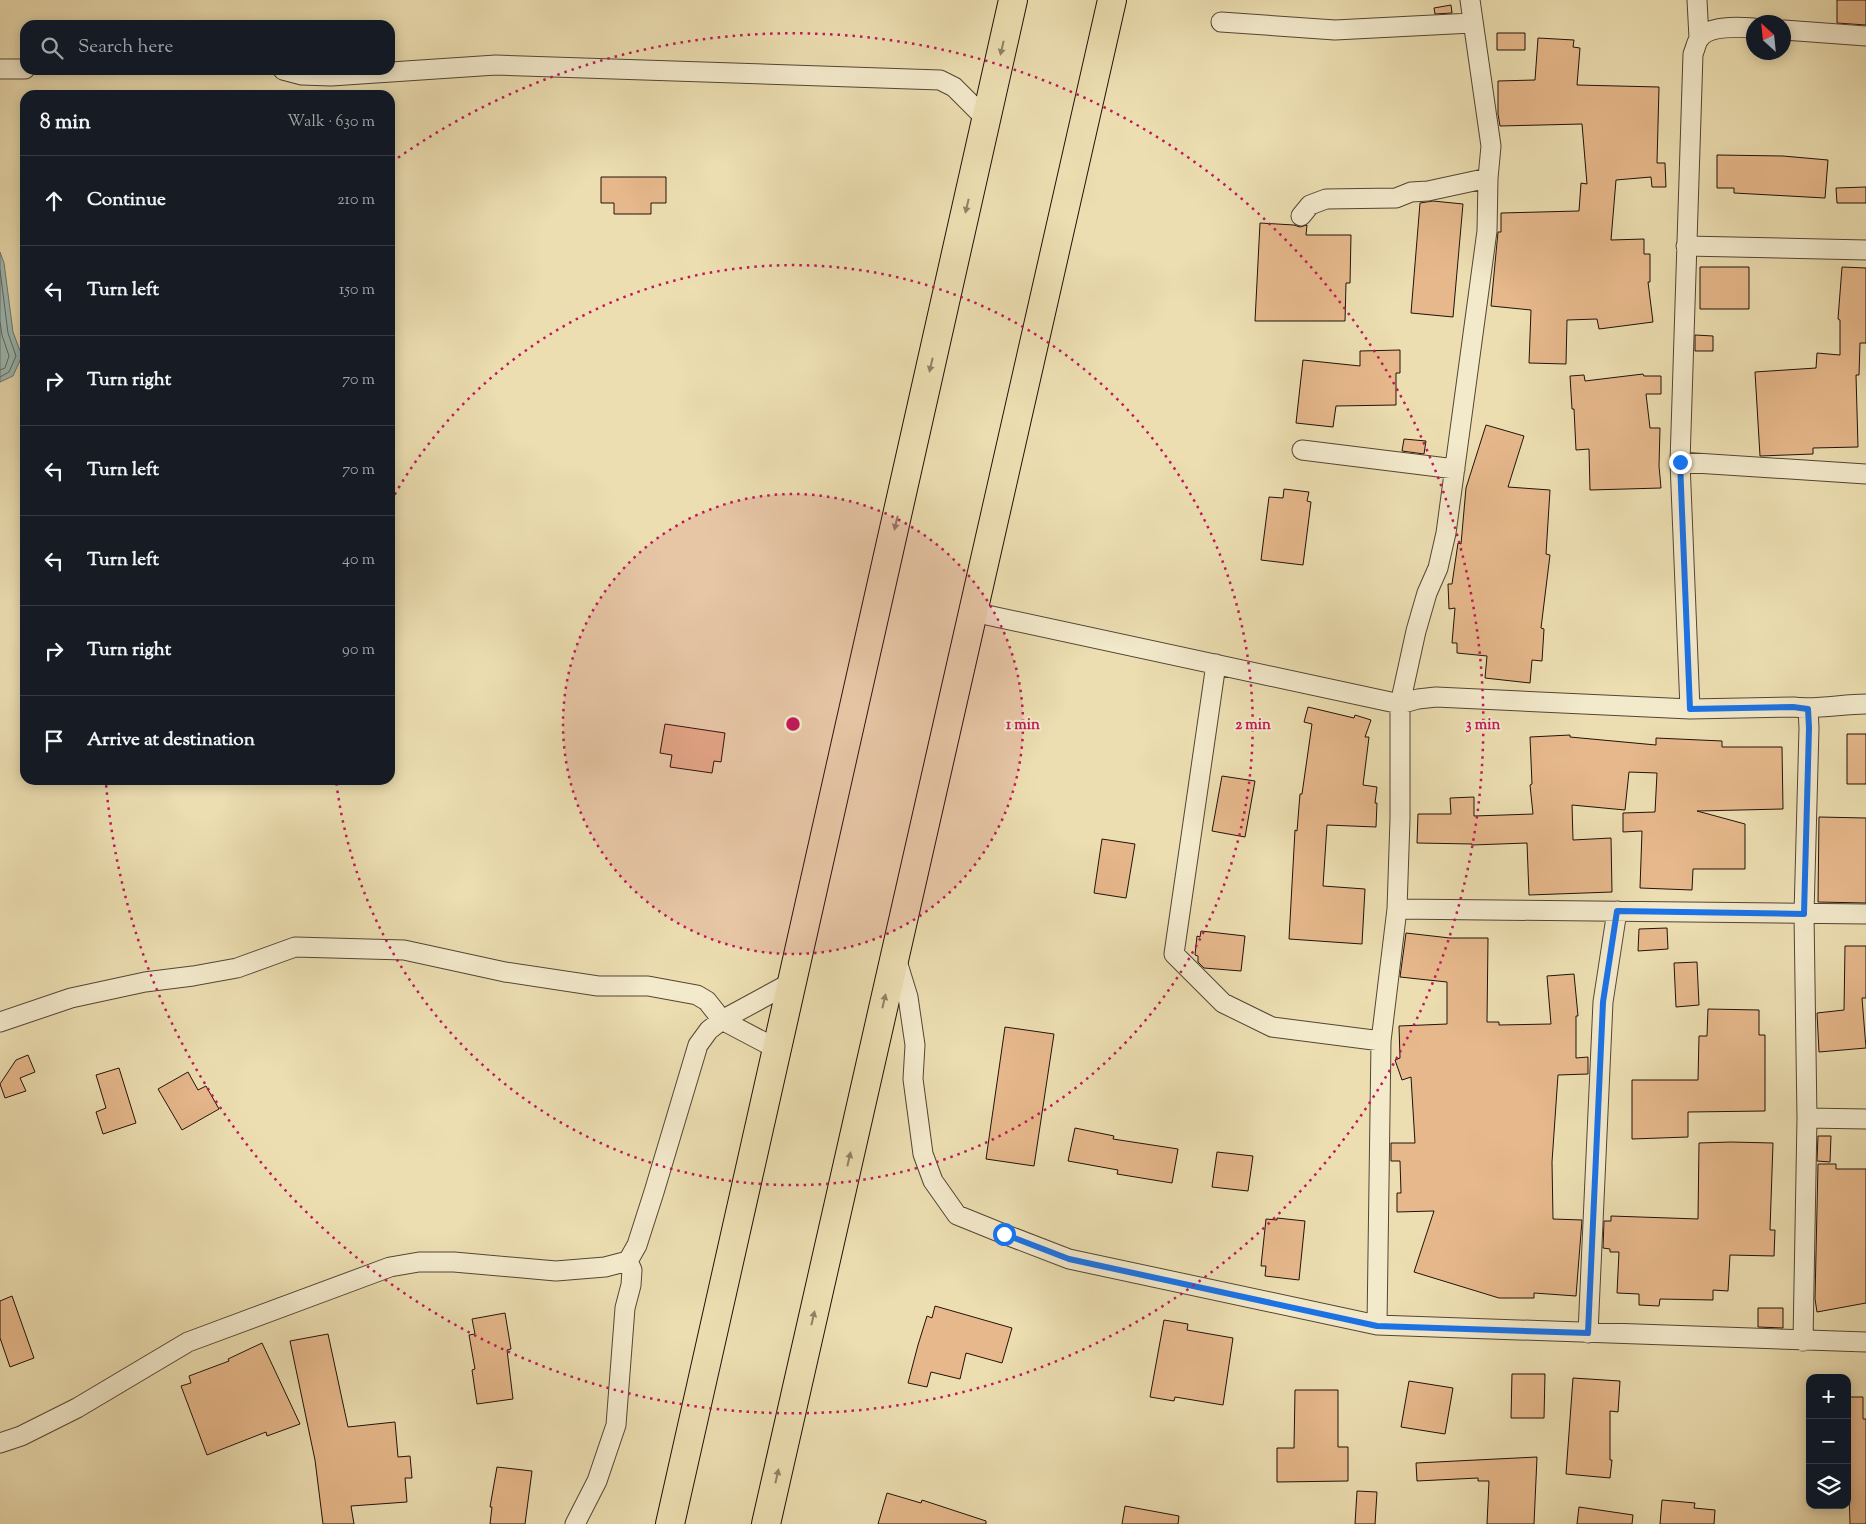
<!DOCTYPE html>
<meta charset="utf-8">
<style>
body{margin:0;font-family:"Sorts Mill Goudy",serif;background:#242831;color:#f1f3f6}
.controls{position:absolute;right:15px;bottom:15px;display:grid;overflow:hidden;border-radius:10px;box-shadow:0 2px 12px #0003}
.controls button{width:45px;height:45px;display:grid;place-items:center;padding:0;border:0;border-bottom:1px solid #363941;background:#171b24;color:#f1f3f6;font:25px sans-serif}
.compass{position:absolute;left:1746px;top:15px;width:45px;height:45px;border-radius:50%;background:#171b24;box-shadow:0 2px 12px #0003;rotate:333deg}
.stop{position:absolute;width:15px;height:15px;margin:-11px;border:4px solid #1a73e8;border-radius:50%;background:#fff}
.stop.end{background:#1a73e8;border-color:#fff;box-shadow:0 1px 5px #0008}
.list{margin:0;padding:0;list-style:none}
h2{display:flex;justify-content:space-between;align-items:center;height:65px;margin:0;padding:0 20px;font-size:21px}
h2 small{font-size:16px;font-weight:400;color:#9ea1a6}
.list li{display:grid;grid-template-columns:32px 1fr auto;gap:15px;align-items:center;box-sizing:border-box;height:90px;padding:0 20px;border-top:1px solid #363941}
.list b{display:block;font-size:19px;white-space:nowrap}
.list em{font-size:16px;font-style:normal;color:#9ea1a6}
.icon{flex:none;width:28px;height:28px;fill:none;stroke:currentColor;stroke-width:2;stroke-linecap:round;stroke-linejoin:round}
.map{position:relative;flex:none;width:1866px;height:1524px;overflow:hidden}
.search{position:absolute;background:#171b24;box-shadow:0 2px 12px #0003;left:20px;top:20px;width:375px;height:55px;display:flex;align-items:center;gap:12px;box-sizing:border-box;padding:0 18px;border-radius:15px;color:#9ea1a6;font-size:19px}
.panel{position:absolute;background:#171b24;box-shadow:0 2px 12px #0003;left:20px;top:90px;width:375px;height:695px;border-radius:15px}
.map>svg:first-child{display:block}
.water{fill:#9cbab5;stroke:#6b7771}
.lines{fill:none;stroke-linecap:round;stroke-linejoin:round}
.shore{stroke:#5f6660;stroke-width:1}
.building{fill:#e6b88b;stroke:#22120b}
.street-casing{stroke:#544534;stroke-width:21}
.highway-casing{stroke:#22120b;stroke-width:30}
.street{stroke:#f3eacc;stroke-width:19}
.highway{stroke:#ecdeb1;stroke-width:28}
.oneway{fill:#918266}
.route{stroke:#1a73e8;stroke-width:6}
.ring{fill:none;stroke:#c2185b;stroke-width:2.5;stroke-dasharray:2.5 5}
.centre{fill:#c2185b;stroke:#f3eacc;stroke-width:2.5}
.ring-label{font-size:15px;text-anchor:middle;font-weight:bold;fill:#c2185b;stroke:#f3eacc;stroke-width:4;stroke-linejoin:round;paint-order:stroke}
</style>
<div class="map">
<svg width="1866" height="1524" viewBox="0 0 1866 1524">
<rect width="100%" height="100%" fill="#ecdeb1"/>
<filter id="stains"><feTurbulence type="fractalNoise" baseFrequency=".004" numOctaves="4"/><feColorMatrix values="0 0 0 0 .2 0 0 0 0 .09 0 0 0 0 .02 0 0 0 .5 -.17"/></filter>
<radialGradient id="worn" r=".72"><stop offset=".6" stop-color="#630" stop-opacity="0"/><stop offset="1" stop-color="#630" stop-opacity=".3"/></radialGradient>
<!-- water -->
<path class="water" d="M 0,252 L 4,263 L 13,332 L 22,356 L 13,376 L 0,382 Z"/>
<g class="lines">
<!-- shore -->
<path class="shore" d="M 0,270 L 8,333 L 16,356 L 9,372 L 0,377
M 0,322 L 2,335 L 9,356 L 5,368 L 0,370"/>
</g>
<!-- building -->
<path class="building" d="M 1837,0 L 1866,0 L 1866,25 L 1837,23 Z
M 1451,5 L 1452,13 L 1435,14 L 1434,8 Z
M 1497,33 L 1525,33 L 1525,50 L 1497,50 Z
M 1538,38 L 1574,40 L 1573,47 L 1580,48 L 1577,85 L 1659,87 L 1657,163 L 1665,163 L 1666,187 L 1652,187 L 1651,177 L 1616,180 L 1611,240 L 1644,239 L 1644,254 L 1650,254 L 1650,282 L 1648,282 L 1653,322 L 1599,329 L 1597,319 L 1567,320 L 1566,364 L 1529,363 L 1531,310 L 1491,306 L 1498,232 L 1501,232 L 1501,213 L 1579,211 L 1581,183 L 1587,184 L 1582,124 L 1500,126 L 1498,114 L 1498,81 L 1535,80 Z
M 1717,155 L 1783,156 L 1828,160 L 1825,198 L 1734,193 L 1734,188 L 1717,188 Z
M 601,177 L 666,177 L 666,203 L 651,203 L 651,214 L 614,214 L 614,203 L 601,203 Z
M 1866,187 L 1866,203 L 1837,203 L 1836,188 Z
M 1433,201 L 1463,204 L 1453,317 L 1411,313 L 1420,203 Z
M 1260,223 L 1294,225 L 1300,227 L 1307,225 L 1306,235 L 1351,235 L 1350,283 L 1346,283 L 1345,321 L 1255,321 Z
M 1700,267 L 1749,267 L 1749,309 L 1700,309 Z
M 1842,267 L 1866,268 L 1866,343 L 1860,343 L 1859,375 L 1856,375 L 1858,447 L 1813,448 L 1813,454 L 1760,456 L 1755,372 L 1816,368 L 1817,353 L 1840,355 L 1840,320 L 1838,319 Z
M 1695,335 L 1713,336 L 1713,351 L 1695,351 Z
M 1400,350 L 1400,373 L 1396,373 L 1396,405 L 1336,406 L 1333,427 L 1296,423 L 1303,360 L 1360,366 L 1360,351 Z
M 1643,374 L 1644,376 L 1661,376 L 1661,394 L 1646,394 L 1650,428 L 1660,428 L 1659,466 L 1661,488 L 1590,490 L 1589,449 L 1576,450 L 1574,409 L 1572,409 L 1570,376 L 1584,375 L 1585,381 Z
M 1486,425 L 1524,436 L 1508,487 L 1550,490 L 1546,554 L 1550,555 L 1541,628 L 1544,629 L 1542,661 L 1532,660 L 1530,683 L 1485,678 L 1487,656 L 1457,653 L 1457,643 L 1452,643 L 1455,608 L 1449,609 L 1448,584 L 1452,584 L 1458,543 L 1461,544 L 1466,488 Z
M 1404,439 L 1426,441 L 1424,454 L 1402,451 Z
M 1284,489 L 1309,492 L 1307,501 L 1311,502 L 1303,565 L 1261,560 L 1269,497 L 1283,498 Z
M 1308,707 L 1354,718 L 1355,715 L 1371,720 L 1365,737 L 1369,737 L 1363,785 L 1377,787 L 1375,803 L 1377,803 L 1376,827 L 1327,825 L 1323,886 L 1365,889 L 1362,944 L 1289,939 L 1295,830 L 1297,831 L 1300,794 L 1302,794 L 1312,724 L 1304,722 Z
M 665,724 L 725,733 L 721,762 L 714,761 L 712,773 L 670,767 L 672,755 L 660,753 Z
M 1847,734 L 1866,734 L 1866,784 L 1847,784 Z
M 1570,735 L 1570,737 L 1656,745 L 1656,738 L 1722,741 L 1722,747 L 1782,747 L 1783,809 L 1697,811 L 1745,824 L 1745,869 L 1693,869 L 1692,890 L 1640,888 L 1642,831 L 1623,832 L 1623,813 L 1655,812 L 1657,773 L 1629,772 L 1625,810 L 1572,805 L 1573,840 L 1611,838 L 1612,892 L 1529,895 L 1527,843 L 1472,845 L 1472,844 L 1417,843 L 1418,814 L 1451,814 L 1450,798 L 1474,797 L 1474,816 L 1533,814 L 1530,785 L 1532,784 L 1530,737 Z
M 1222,776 L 1255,781 L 1245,837 L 1212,831 Z
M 1819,817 L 1866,818 L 1866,903 L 1818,902 Z
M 1102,839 L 1135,844 L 1126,898 L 1094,893 Z
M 1667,928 L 1668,949 L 1638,951 L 1639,929 Z
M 1201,931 L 1245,936 L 1241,971 L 1204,968 L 1198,962 L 1198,956 L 1195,955 L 1197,936 L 1200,937 Z
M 1406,933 L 1450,938 L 1488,938 L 1487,1022 L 1499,1022 L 1499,1025 L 1551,1024 L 1547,976 L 1574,974 L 1578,1016 L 1576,1016 L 1576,1058 L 1588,1057 L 1588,1074 L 1558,1075 L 1552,1162 L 1553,1219 L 1582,1220 L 1576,1296 L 1534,1293 L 1534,1298 L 1499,1298 L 1414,1272 L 1434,1211 L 1397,1212 L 1397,1193 L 1401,1193 L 1400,1161 L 1391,1161 L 1391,1143 L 1415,1143 L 1411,1077 L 1402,1080 L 1395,1060 L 1400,1058 L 1399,1026 L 1447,1024 L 1447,982 L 1400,977 Z
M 1845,946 L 1866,946 L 1866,998 L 1862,998 L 1866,1048 L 1819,1052 L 1817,1013 L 1844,1010 Z
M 1697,962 L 1699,1005 L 1676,1007 L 1674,963 Z
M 1708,1009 L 1759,1010 L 1759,1035 L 1765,1035 L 1765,1111 L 1688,1112 L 1688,1137 L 1632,1139 L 1632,1080 L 1698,1080 L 1699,1036 L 1707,1036 Z
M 1005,1027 L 1054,1034 L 1034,1166 L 986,1159 Z
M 28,1055 L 35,1072 L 20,1078 L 26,1091 L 5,1098 L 0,1084 L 16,1060 Z
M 119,1068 L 136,1123 L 103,1134 L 96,1112 L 106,1108 L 96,1075 Z
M 188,1072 L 198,1090 L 206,1086 L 219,1109 L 182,1130 L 158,1089 Z
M 1075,1128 L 1114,1136 L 1113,1139 L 1178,1149 L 1172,1183 L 1117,1174 L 1118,1170 L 1068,1161 Z
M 1818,1136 L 1831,1136 L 1830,1162 L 1817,1161 Z
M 1731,1142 L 1773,1143 L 1770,1230 L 1775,1230 L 1774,1256 L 1730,1255 L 1728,1291 L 1713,1290 L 1713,1300 L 1660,1299 L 1659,1306 L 1639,1305 L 1639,1294 L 1617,1293 L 1619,1252 L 1610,1252 L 1610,1249 L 1603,1248 L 1604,1221 L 1611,1221 L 1611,1216 L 1698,1219 L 1699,1143 Z
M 1217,1152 L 1253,1156 L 1248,1191 L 1212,1187 Z
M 1818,1164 L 1836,1164 L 1836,1169 L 1866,1169 L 1866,1303 L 1817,1312 L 1815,1299 Z
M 1277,1218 L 1305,1221 L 1299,1280 L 1265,1276 L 1266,1266 L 1261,1266 L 1266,1219 L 1277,1220 Z
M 12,1296 L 34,1358 L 10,1367 L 0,1338 L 0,1301 Z
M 935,1306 L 1012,1328 L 1002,1363 L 966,1353 L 960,1379 L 931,1372 L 927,1387 L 908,1383 L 918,1345 L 927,1316 L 932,1318 Z
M 1758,1308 L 1783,1308 L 1783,1328 L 1758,1327 Z
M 505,1313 L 511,1349 L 507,1350 L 513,1399 L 477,1404 L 472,1370 L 475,1369 L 469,1335 L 475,1334 L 472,1319 Z
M 1164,1320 L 1188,1324 L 1187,1330 L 1233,1338 L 1223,1405 L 1175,1397 L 1174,1401 L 1150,1397 Z
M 328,1334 L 348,1427 L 395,1422 L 398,1457 L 410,1456 L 412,1478 L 405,1478 L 407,1502 L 351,1506 L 354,1524 L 323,1524 L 315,1460 L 290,1341 Z
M 262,1343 L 300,1424 L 267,1436 L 266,1432 L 207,1455 L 181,1386 L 191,1383 L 189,1376 L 229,1361 L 228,1359 Z
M 1512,1374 L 1545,1374 L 1544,1418 L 1511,1418 Z
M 1573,1378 L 1620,1381 L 1618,1412 L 1610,1411 L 1610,1460 L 1612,1460 L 1610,1478 L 1566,1474 Z
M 1409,1381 L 1453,1388 L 1445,1434 L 1401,1427 Z
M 1295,1390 L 1338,1390 L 1338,1447 L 1348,1447 L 1348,1481 L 1277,1482 L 1277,1448 L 1294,1448 Z
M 1847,1397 L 1863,1397 L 1863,1419 L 1866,1419 L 1866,1524 L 1850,1524 L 1849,1491 L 1847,1491 Z
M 1537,1457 L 1534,1524 L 1487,1524 L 1489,1481 L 1478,1481 L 1478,1478 L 1417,1481 L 1416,1463 Z
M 497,1467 L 532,1471 L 525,1524 L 490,1524 L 492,1507 L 490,1507 Z
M 1357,1491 L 1377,1492 L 1375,1524 L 1355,1524 Z
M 887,1493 L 921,1503 L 922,1500 L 986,1521 L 986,1524 L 878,1524 Z
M 1662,1500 L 1695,1503 L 1694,1508 L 1715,1510 L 1714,1524 L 1660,1524 Z
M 1125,1506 L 1179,1516 L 1178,1524 L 1122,1524 Z
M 1579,1507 L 1633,1515 L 1632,1524 L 1577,1524 Z"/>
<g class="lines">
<!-- street casing -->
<g class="street-casing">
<path id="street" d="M 1697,0 L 1699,38
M 1221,22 L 1335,30 L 1472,23
M 1784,30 L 1866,36
M 0,69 L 25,69
M 283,70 L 302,75 L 331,76 L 496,65 L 940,80 L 954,87 L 986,119
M 1301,216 L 1310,205 L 1326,199 L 1396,198 L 1411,192 L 1428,191 L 1488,178
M 1686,246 L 1866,250
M 1302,450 L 1455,469
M 1680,462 L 1866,474
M 973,612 L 1400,704 L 1418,699 L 1436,697 L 1690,709 L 1793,707 C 1817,710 1842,704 1866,704
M 1216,664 L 1174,954 L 1223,1003 L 1272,1027 L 1381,1041
M 1690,709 L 1680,462 L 1693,54 C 1695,50 1696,43 1699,39 C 1708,25 1739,27 1754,28
M 1397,909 L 1866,914
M 896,958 L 908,997 L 915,1045 L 913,1079 L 923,1154 L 933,1181 L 957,1215 L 1004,1234 L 1069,1259 L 1377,1325 L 1866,1342
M 0,1022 L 71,998 L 145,982 L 193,976 L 237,968 L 295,947 L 404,950 L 505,972 L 598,986 L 648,986 L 697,995 L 707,1001 L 722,1020 L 777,1049
M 1807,1118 L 1866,1119
M 1377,1325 L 1381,1041 L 1397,909 L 1400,819 L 1400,704 L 1416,631 L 1427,593 L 1438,568 L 1446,533 L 1487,231 L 1488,178 L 1491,146 L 1470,0
M 1588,1333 L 1603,1002 L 1617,911
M 1803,1341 L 1807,1118 L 1804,914 L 1809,728 L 1808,709
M 0,1443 L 21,1436 L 77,1408 L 188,1342 L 390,1267 L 419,1262 L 454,1262 L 556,1271 L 605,1267 L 628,1261 L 637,1245 L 654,1192 L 698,1045 L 709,1030 L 722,1020 L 792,982
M 575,1524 L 597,1481 L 616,1425 L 625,1308 L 631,1285 L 632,1270 L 628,1261"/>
</g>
<!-- highway casing -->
<g class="highway-casing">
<path id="highway" d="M 670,1524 L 1013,0
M 766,1524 L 1112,0"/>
</g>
<!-- street -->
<use href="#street" class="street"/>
<!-- highway -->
<use href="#highway" class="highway"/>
</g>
<!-- one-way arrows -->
<defs><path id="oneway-solid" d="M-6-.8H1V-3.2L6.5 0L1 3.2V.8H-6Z" transform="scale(1.25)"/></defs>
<g class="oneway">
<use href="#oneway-solid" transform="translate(1002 48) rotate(103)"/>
<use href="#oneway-solid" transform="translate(967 206) rotate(103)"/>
<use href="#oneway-solid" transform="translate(931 365) rotate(103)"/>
<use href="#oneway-solid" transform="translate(896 523) rotate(103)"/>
<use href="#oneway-solid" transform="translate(884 1001) rotate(-77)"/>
<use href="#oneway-solid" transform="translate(849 1159) rotate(-77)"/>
<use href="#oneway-solid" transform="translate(813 1318) rotate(-77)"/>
<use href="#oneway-solid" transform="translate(777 1476) rotate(-77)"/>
</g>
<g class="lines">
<!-- route -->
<path class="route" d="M 1004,1234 L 1069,1259 L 1377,1326 L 1588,1333 L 1603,1002 L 1617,911 L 1804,914 L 1809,728 L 1808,709 L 1793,707 L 1690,709 L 1680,462"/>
</g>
<!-- distance rings -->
<circle cx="793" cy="724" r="230" fill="#c2185b" fill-opacity=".12"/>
<g class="ring">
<circle cx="793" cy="724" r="230"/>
<path d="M391 501A460 460 0 1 1 336 780"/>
<path d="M392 162A690 690 0 1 1 106 784"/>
</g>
<circle cx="793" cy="724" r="8" class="centre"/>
<g class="ring-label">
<text x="1023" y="729">1 min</text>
<text x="1253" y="729">2 min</text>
<text x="1483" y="729">3 min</text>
</g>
<rect width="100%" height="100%" filter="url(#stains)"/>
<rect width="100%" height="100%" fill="url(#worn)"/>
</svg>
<div class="controls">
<button>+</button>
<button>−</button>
<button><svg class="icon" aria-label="layers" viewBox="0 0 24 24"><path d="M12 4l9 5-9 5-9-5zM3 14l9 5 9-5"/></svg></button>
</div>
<svg class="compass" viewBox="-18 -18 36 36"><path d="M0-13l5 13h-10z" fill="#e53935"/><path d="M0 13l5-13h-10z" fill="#9ea1a6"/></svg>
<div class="stop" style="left:1004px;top:1234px"></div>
<div class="stop end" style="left:1680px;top:462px"></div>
<div class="search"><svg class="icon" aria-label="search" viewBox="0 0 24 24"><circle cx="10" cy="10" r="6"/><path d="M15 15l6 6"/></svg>Search here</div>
<section class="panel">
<h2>8 min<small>Walk · 630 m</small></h2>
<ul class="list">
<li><svg class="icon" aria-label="ahead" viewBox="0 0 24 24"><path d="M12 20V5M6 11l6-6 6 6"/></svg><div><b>Continue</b></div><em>210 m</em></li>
<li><svg class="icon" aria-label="left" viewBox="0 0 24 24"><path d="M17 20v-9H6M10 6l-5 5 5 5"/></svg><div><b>Turn left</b></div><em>150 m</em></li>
<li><svg class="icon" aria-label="right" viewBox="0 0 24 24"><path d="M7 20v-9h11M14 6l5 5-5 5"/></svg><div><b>Turn right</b></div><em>70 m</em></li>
<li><svg class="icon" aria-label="left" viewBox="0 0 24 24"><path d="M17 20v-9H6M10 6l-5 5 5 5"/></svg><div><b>Turn left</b></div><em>70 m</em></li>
<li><svg class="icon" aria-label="left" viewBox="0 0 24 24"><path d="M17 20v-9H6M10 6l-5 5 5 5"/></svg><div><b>Turn left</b></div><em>40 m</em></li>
<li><svg class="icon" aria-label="right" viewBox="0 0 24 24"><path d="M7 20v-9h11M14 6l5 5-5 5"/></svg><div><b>Turn right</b></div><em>90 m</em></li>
<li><svg class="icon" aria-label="arrive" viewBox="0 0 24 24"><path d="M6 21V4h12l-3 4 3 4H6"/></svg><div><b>Arrive at destination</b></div></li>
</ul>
</section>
</div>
